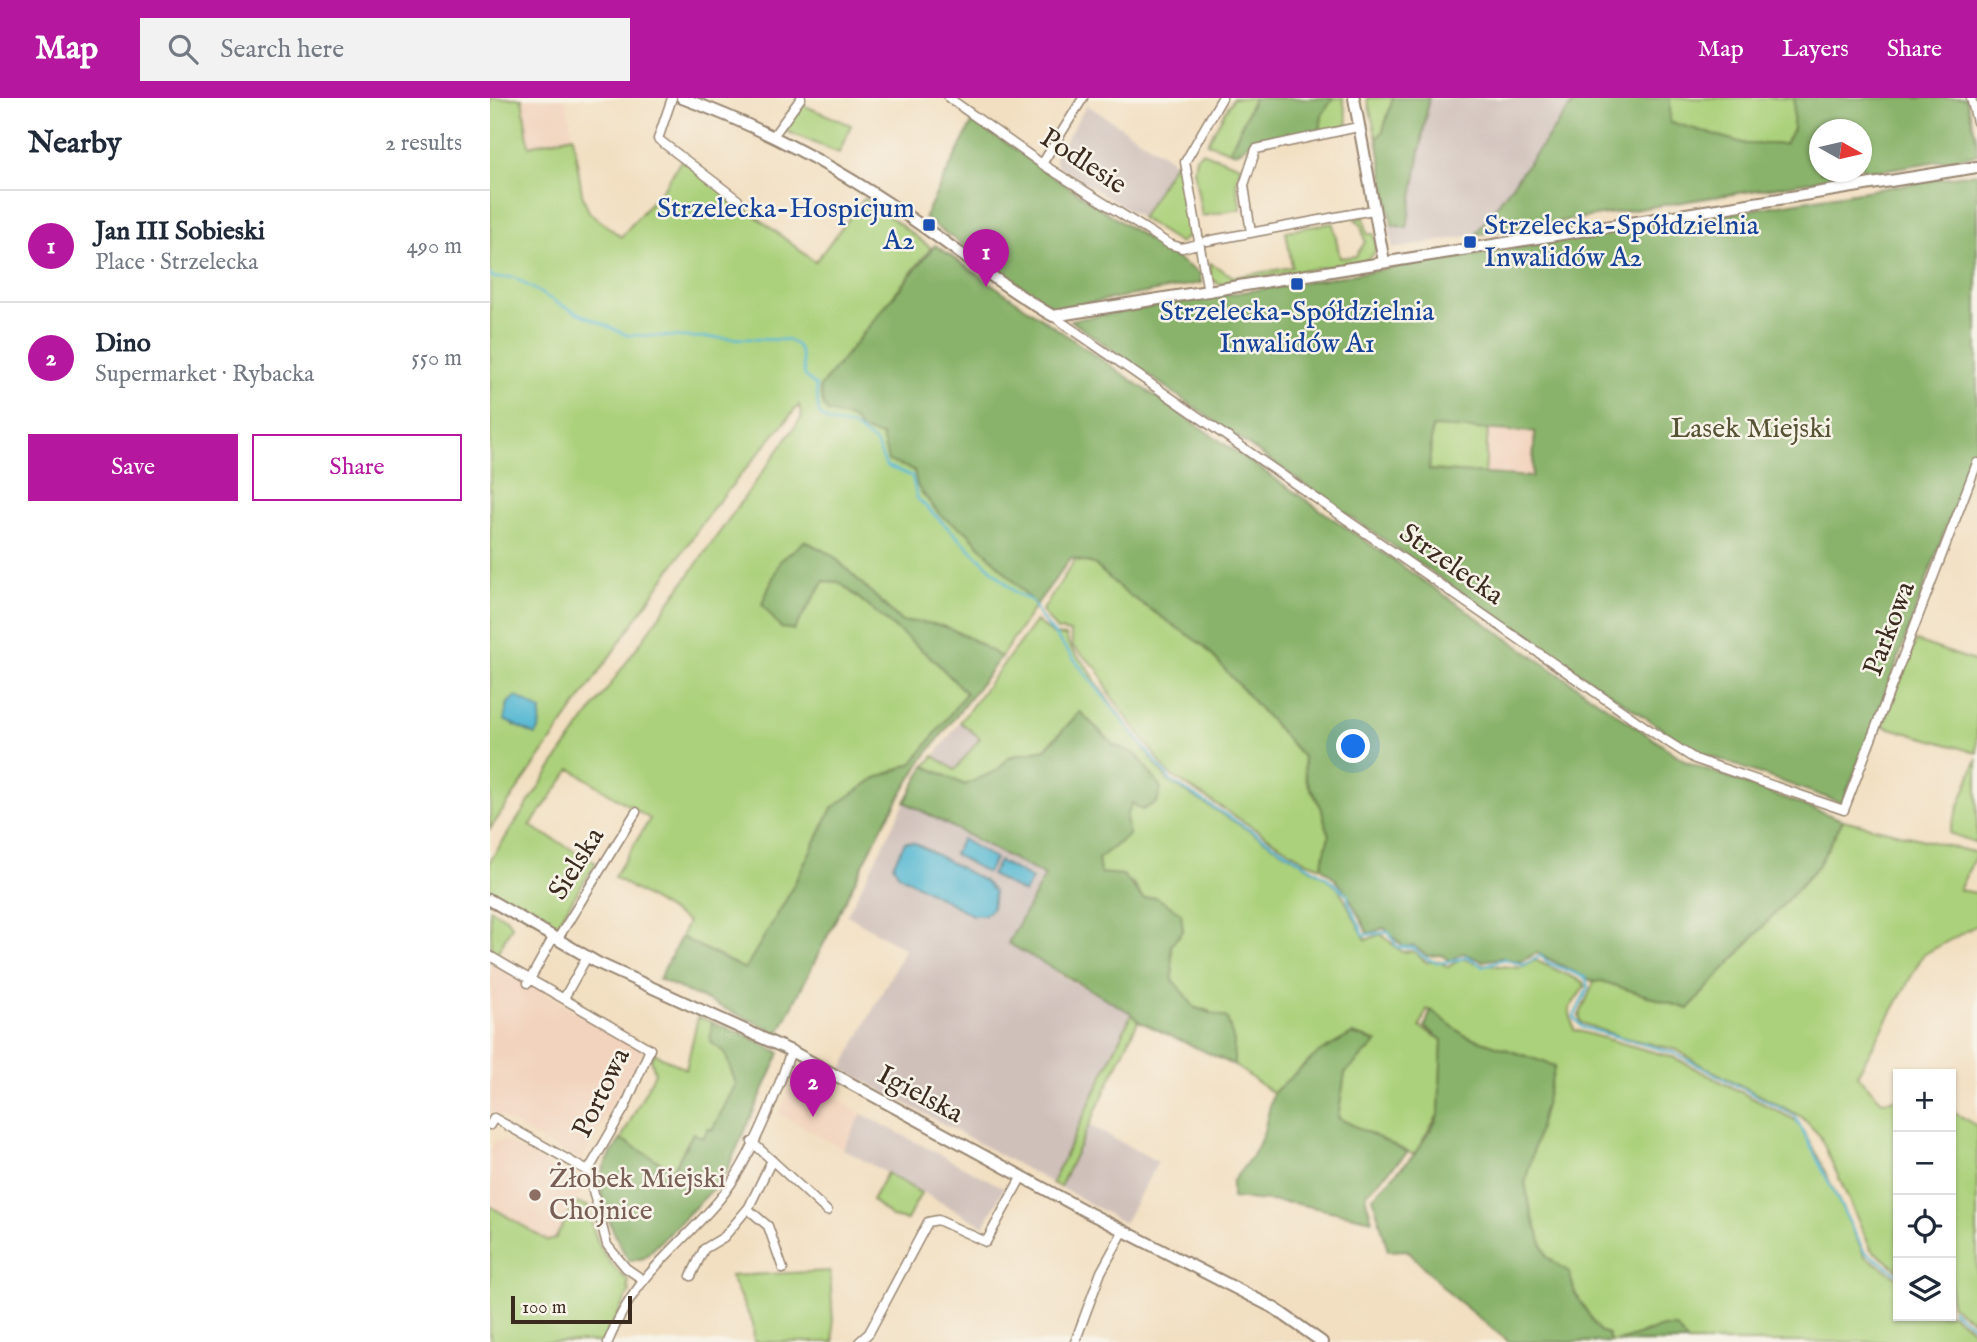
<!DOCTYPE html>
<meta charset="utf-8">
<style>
body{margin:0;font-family:"IM FELL English",serif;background:#f2f2f3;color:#1f2937}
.controls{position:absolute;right:21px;bottom:21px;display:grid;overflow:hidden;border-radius:0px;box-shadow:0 2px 5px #0004}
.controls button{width:63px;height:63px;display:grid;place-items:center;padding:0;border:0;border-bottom:2px solid #e0e1e3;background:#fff;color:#1f2937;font:35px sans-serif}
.compass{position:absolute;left:1319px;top:21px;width:63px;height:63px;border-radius:50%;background:#fff;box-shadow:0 2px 5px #0004;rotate:98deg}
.scale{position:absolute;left:21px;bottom:18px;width:121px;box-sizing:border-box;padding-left:7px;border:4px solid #3b2a1e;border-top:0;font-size:19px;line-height:24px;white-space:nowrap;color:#3b2a1e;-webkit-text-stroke:5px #f7f3e8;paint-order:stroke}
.you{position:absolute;left:864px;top:649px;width:24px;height:24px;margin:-18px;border:5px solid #fff;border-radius:50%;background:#1a73e8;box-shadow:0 0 0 10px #1a73e833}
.badge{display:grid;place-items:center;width:46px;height:46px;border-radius:50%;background:#b5179e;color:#fff;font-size:23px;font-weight:700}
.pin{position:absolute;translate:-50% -58px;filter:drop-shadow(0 2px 4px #0008)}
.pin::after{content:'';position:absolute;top:37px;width:24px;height:21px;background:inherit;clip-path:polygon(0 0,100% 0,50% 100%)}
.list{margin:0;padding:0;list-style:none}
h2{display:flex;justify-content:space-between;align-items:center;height:91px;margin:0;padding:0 28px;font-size:30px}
h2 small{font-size:23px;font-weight:400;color:#747a83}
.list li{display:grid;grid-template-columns:46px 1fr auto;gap:21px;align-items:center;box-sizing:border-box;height:112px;padding:0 28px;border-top:2px solid #e0e1e3}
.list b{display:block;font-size:26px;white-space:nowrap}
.list p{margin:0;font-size:23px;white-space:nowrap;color:#747a83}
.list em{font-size:23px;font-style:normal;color:#747a83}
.actions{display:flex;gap:14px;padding:21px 28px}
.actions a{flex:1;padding:16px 0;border:2px solid #b5179e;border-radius:0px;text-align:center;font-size:24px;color:#b5179e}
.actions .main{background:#b5179e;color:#fff}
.icon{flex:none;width:38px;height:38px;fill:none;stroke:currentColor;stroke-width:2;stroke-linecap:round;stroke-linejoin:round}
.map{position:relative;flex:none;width:1487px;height:1244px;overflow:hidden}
header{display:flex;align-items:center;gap:42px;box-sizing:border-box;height:98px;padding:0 35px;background:#b5179e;color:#fff}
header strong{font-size:33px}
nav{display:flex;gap:38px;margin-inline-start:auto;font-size:24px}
.search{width:490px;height:63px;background:#f2f2f3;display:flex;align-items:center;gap:18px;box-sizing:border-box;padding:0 24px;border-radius:0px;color:#747a83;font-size:26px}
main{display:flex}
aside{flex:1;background:#fff}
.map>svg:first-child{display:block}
.built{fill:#f2d4be}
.industrial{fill:#cfc0ba}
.green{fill:#acd17b;stroke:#747e4c;stroke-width:2}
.forest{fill:#89b36b;stroke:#626e44;stroke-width:2;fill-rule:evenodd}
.water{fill:#54b8d3;stroke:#487178;stroke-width:2}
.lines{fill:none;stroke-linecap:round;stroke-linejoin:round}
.stream{stroke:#54b8d3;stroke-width:2.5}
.minor-casing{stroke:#968470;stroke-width:11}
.tertiary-casing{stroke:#968470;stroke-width:14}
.minor{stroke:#fff;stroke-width:8}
.tertiary{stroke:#fff;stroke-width:10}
.transit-dot{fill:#1a4fb4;stroke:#f7f3e8;stroke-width:2.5}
.education-dot{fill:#8d6e63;stroke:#f7f3e8;stroke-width:2.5}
.labels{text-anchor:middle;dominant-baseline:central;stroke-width:5;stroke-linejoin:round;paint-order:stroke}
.street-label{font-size:28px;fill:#3b2a1e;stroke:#f7f3e8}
.transit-label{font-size:28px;fill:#164399;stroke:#f7f3e8;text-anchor:end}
.park-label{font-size:28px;fill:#575435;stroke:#f7f3e8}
.education-label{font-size:28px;fill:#785e54;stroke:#f7f3e8;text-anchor:start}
</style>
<header>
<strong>Map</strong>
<div class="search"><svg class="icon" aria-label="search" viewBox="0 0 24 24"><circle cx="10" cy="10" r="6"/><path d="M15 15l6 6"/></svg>Search here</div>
<nav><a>Map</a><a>Layers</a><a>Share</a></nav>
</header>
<main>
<aside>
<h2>Nearby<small>2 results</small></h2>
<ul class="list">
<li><span class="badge">1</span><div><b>Jan III Sobieski</b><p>Place · Strzelecka</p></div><em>490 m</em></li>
<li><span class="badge">2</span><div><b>Dino</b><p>Supermarket · Rybacka</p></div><em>550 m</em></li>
</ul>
<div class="actions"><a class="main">Save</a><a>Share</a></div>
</aside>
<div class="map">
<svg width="1487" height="1244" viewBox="0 0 1487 1244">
<rect width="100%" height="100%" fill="#f7f3e8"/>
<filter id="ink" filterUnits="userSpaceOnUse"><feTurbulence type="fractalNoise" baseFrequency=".0143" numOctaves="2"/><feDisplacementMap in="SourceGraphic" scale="14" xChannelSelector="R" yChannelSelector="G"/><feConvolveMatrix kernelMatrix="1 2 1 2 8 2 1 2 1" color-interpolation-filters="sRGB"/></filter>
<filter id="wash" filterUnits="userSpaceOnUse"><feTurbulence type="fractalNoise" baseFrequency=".00686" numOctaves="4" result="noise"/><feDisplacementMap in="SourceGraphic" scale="28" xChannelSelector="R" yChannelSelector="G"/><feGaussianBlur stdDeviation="1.57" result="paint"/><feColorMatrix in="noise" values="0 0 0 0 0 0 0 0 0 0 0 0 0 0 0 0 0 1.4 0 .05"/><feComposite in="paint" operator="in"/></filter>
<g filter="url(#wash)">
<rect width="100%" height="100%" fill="#f2dfc1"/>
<!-- built -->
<path class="built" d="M 32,0 L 76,0 L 83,38 L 39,48 Z
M 998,331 L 1045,334 L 1042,379 L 995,376 Z
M 0,863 L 154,953 L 90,1064 L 3,1014 L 0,1018 Z
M 307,974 L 372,1016 L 353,1051 L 289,1016 Z
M 14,1042 L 95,1088 L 65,1141 L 58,1143 L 0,1108 L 0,1052 L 5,1043 Z"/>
<!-- industrial -->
<path class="industrial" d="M 939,0 L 1087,0 L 985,137 L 903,151 L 899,128 L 917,130 Z
M 597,7 L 685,64 L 651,120 L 567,67 L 565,59 Z
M 470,624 L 491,640 L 465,673 L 444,658 Z
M 415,704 L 555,778 L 566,875 L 642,915 L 562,1085 L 352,971 L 415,851 L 357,817 Z
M 372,1016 L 514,1090 L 494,1128 L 353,1051 Z
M 599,1027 L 668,1064 L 634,1125 L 570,1089 Z"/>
<!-- green -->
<path class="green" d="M 0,0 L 32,0 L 39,48 L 83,38 L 92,96 L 99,114 L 131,139 L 175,88 L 192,61 L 325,164 L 375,100 L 441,150 L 330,289 L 333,307 L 363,321 L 371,332 L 392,338 C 396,358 404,365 424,372 L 431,394 L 451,418 L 477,434 L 546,507 L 511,559 C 478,539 452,521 412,524 L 342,457 L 315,443 L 334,483 L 349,484 L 445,563 L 476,595 L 423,665 L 384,681 L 296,802 L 255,872 L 191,839 L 198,824 L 124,779 L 160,721 L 81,671 L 40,728 L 106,765 L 63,832 L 0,795 L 0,763 L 70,657 L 312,319 L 309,307 L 223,410 L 0,731 Z
M 743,0 L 764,0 L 740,53 L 717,45 Z
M 843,0 L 853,0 L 858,28 L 830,33 L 832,17 Z
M 877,0 L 903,0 L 893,33 L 887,41 Z
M 1180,0 L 1304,0 L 1303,31 L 1295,46 L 1256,46 L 1180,24 Z
M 310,6 L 361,27 L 349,55 L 291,31 Z
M 712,54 L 751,68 L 746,85 L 751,111 L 712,118 L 704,73 L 706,59 Z
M 685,64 C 698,82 698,115 699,137 L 690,145 L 651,120 Z
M 874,119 L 877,136 L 884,136 C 886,150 888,157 874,163 L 728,186 L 721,180 L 720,165 L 744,179 L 802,169 L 796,133 L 843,125 L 850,160 L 866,158 L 875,144 L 871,127 L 865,121 Z
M 942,328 L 998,331 L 995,376 L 939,372 Z
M 585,462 L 604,466 L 632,492 L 714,548 L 813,659 L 816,682 L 831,709 L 839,738 L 831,769 L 815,763 L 679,676 L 621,598 L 608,571 L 583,549 L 580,534 L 567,532 L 552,513 Z
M 546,523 L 564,537 L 576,538 C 580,558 599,564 605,583 L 678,683 L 835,779 L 849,791 L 876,842 L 891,836 L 912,854 L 923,853 L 936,864 L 949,863 L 958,869 L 972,860 C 991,869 1009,867 1031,870 L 1045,862 L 1093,884 L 1095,888 L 1079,911 L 1084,932 L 1185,960 L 1307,1023 L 1328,1059 L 1375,1158 L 1408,1180 L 1408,1218 L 1461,1216 L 1487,1234 L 1487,1244 L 1197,1244 L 1186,1230 L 1156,1233 L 1139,1242 L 1120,1244 L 1118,1236 L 1109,1233 L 1085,1195 L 1079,1174 L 1057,1159 L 1042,1118 L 1035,1085 L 1064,968 L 974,937 L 937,911 L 930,929 L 952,942 L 949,1015 L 924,1057 L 848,1020 L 855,975 L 886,943 L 862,936 L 827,956 L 783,995 L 744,967 L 744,944 L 720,913 L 705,910 L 683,882 L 681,846 L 693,833 L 653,801 L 642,784 L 610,775 L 608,761 L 617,752 L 642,705 L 652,712 L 667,704 L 671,690 L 647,657 L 624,647 L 590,614 L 555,651 L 519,659 L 508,672 L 475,687 L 435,668 L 444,658 L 465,672 L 490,640 L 470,624 Z
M 1426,543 L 1487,564 L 1487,655 L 1393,628 Z
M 1487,660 L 1487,745 L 1459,735 Z
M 1353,722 L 1487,755 L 1469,792 L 1487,795 L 1487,827 L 1433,857 L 1367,977 L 1392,1003 L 1408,1001 L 1408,1172 L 1381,1151 L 1330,1038 L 1312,1019 L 1207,965 L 1187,952 L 1131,939 L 1091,925 L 1089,918 L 1104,884 L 1111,882 L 1198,911 L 1328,768 Z
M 0,811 L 16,820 L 22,828 L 2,864 Z
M 642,915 L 648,923 L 570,1089 L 562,1085 Z
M 208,919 L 222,924 L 220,943 L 235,955 L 246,986 L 222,1033 L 213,1040 L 203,1035 L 183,1072 L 131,1041 L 165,975 L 161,961 L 164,955 L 196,971 Z
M 1461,1013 L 1487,1028 L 1487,1225 L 1461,1208 Z
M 397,1075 L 431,1095 L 417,1122 L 402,1119 L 382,1102 Z
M 85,1105 L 98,1108 C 105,1145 111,1158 139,1184 L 137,1189 L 140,1193 L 113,1244 L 0,1244 L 0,1108 L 58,1143 L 65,1141 Z
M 340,1173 L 344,1244 L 264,1244 L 263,1226 L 240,1178 Z"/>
<!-- forest -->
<path class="forest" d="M 764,0 L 843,0 L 832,17 L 830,33 L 767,40 L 746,55 L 740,53 Z
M 903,0 L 939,0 L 917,130 L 902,127 L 887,41 L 893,33 Z
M 1087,0 L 1180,0 L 1180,24 L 1256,46 L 1295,46 L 1303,31 L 1304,0 L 1476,0 L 1487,42 L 1487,57 L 985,137 ZM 1330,32 L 1372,32 L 1372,74 L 1330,74 Z
M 484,21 L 550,70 L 710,176 L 711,185 L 565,211 L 434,120 Z
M 1487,75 L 1487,344 L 1385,624 L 1352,705 L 1203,652 L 871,426 L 580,222 ZM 942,329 L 1045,334 L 1042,379 L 939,372 Z
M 445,147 L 1197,664 L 1353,722 L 1328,768 L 1198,911 L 1111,883 L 1104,884 L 1047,855 L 1031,864 L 1011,860 L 992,863 L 973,855 L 960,863 L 951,857 L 937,858 L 924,848 L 913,849 L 894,830 L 878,836 C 865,810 855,786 831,769 L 839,738 L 831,709 L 816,682 L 813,659 L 714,548 L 632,492 L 604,466 L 581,460 L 546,507 L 477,434 L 451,418 L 427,388 L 424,372 L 398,363 L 392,338 L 371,332 L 363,321 L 338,314 L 333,307 L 330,289 Z
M 315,443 L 342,457 L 412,524 C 455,521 476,538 511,559 L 430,665 L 392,729 L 289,935 L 169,881 L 191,839 L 255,871 L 296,802 L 342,710 L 384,681 L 423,665 L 476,595 L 445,563 L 349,484 L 334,483 L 304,532 L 291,530 L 272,506 L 290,463 Z
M 590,614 L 624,647 L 647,657 L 671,690 L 667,704 L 652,712 L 642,705 L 636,719 L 639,737 L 608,761 L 610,775 L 633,777 L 653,801 L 666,799 L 691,815 L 693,833 L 681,847 L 683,882 L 705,910 L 737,920 L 744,944 L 744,967 L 648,923 L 641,915 L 518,845 L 555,778 L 415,704 L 435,668 L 475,687 L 508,672 L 519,659 L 555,651 Z
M 941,912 L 974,937 L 1065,968 L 1035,1085 L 1042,1118 L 1057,1159 L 1079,1174 L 1085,1195 L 1109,1233 L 1118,1236 L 1120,1244 L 1019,1244 L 963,1199 L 917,1152 L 898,1153 L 883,1099 L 924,1057 L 945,1025 L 949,1014 L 952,942 L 935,929 Z
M 222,924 L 258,938 L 290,955 L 236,1074 L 222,1092 L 154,1160 L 139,1163 C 127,1143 105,1099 112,1075 C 115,1063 125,1051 131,1041 L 183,1072 L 203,1035 L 213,1040 L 218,1030 L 222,1032 L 246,986 L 235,955 L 220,943 Z
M 862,936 L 887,944 L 855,975 L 848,1020 L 918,1054 L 877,1095 L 876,1102 L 882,1122 L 803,1105 L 742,1100 L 742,1084 L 765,1054 L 773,1037 L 783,995 L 827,956 Z
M 1173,1229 L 1186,1229 L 1197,1244 L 1126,1244 Z"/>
<!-- water -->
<path class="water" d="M 26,598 L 51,613 L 49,632 L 45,637 L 14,622 L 18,605 Z
M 472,741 L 505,761 L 497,775 L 464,756 Z
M 415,744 L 425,745 L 494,783 L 504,794 L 502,811 L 494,817 L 482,817 L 409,777 L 403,767 Z
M 509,763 L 542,781 L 534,795 L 501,777 Z"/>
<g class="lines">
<!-- stream -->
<path class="stream" d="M 0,176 L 4,180 L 23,179 L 71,207 L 137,237 L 296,242 C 315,246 311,263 315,278 L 326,288 L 329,316 L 339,324 L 362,328 L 386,345 L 396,368 L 422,378 L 427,400 L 526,495 L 542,503 L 548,514
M 548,516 L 681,683 L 836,779 L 858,797 L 858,803 L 874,837 L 899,834 L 907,849 L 924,850 C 939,868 957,867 977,858 L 993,868 L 1014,861 L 1033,867 L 1051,858 L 1059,865 L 1096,880 L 1098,890 L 1084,919 L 1092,929 L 1184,955 L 1305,1018 L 1374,1153 L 1408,1176
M 1461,1212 L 1487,1230"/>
</g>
</g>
<g filter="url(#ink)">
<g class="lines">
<!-- minor casing -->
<g class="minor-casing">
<path id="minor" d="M 182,0 L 168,41 L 248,102
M 459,0 L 552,66 L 679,146 L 692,150 L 708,146
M 1481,0 L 1487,24
M 284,37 L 311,0
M 552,66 L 593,0
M 761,135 L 754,87 L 766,51 L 868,29
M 717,143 L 883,112
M 718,194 L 695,64 L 732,0
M 563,218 L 1167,637 L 1205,661 L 1354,712 L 1487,365
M 67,842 L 146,714
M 0,858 L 160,951 L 135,1009 L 98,1073
M 38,885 L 63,840
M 74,900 L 97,859
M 0,1027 L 4,1020 L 98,1073 L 117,1147 L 136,1170 L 152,1181
M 262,1044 L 337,1113
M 258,1111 L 278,1128 L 293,1171
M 201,1178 L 214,1151 L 234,1139 L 259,1109 L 282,1062
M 118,1244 C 146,1175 184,1155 229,1102 C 260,1064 285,1000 301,953
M 369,1244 L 379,1235 L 438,1124 L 448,1122 L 496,1144 L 532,1078
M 585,1244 L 611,1174 L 634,1132"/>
</g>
<!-- tertiary casing -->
<g class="tertiary-casing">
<path id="tertiary" d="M 192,0 C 275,30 350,71 422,121 C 469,153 514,190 563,218 L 1487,69
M 864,0 L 894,164
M 0,802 L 108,865 L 301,953 L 599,1115 L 784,1210 L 832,1244"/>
</g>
<!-- minor -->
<use href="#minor" class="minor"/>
<!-- tertiary -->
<use href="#tertiary" class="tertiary"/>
</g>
</g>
<!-- markers -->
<g class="transit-dot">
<rect x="432" y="120" width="14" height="14" rx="3.5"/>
<rect x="973" y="137" width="14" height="14" rx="3.5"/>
<rect x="800" y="179" width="14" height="14" rx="3.5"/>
</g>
<circle class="education-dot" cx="45" cy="1097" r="7"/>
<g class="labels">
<!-- street labels -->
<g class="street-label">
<text transform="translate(593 64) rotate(33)">Podlesie</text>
<text transform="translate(961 467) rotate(35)">Strzelecka</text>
<text transform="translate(1400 531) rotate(-69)">Parkowa</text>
<text transform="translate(87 766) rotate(-58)">Sielska</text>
<text transform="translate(112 995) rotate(-64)">Portowa</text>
<text transform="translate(430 997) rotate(28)">Igielska</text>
</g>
<!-- transit labels -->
<g class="transit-label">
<text x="425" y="111">Strzelecka-Hospicjum<tspan x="425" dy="32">A2</tspan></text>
<text x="994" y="128" text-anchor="start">Strzelecka-Spółdzielnia<tspan x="994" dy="32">Inwalidów A2</tspan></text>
<text x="807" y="214" text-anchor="middle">Strzelecka-Spółdzielnia<tspan x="807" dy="32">Inwalidów A1</tspan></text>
</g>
<!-- park labels -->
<g class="park-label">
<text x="1261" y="331">Lasek Miejski</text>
</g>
<!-- education labels -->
<g class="education-label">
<text x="59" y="1081">Żłobek Miejski<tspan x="59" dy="32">Chojnice</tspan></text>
</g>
</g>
</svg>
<div class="controls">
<button>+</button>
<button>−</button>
<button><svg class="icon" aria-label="locate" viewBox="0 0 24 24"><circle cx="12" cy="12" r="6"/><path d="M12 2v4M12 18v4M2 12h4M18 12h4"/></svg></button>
<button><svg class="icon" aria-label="layers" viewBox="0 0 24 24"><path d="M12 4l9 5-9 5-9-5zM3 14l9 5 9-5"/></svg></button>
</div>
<svg class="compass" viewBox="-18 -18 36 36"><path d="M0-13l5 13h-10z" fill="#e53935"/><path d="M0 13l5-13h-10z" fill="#747a83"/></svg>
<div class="scale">100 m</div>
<div class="you"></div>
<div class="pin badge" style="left:496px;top:189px">1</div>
<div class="pin badge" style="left:323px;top:1019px">2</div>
</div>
</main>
